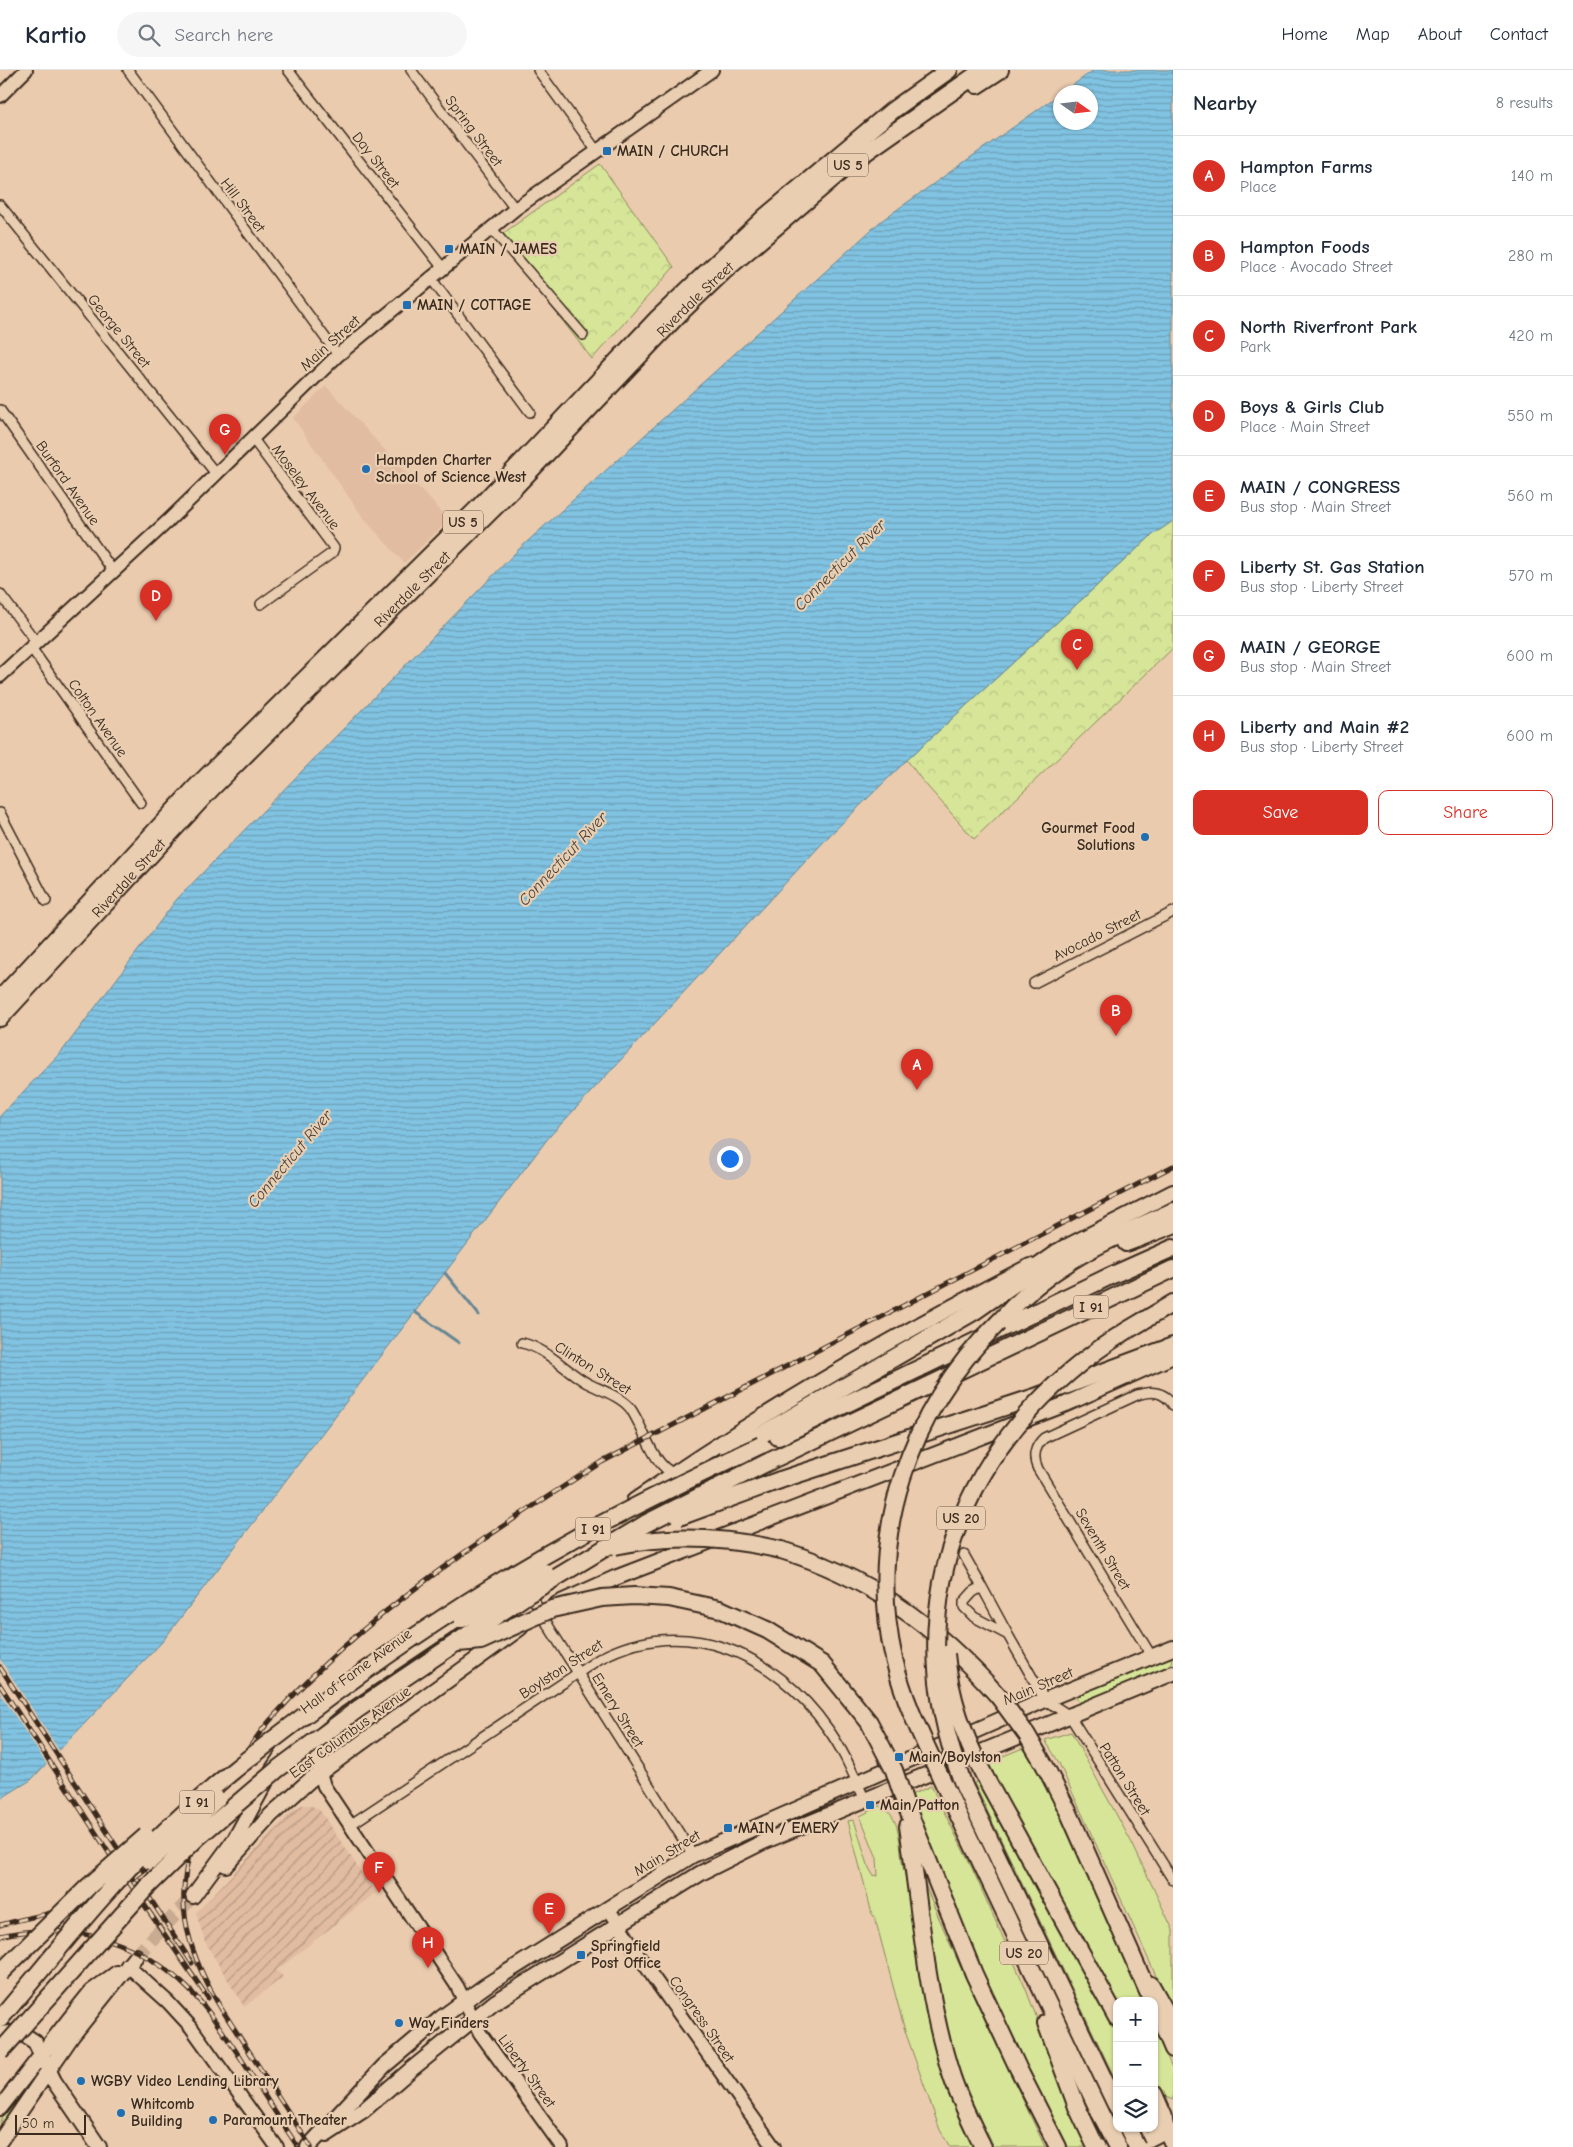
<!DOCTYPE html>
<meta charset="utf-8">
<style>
body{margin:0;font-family:"Comic Neue",sans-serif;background:#f6f6f7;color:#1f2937}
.controls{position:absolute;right:15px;bottom:15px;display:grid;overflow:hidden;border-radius:10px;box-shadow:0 1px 4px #0004}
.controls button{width:45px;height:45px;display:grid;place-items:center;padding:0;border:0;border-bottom:1px solid #e0e1e3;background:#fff;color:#1f2937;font:25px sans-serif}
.compass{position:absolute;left:1053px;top:15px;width:45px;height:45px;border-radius:50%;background:#fff;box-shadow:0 1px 4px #0004;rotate:104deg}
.scale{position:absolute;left:15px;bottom:12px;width:71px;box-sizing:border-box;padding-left:5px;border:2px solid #3b2a1e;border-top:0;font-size:14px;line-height:18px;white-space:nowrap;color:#3b2a1e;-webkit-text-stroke:4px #e9ceb1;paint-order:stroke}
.you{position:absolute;left:729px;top:1088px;width:18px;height:18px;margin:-12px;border:4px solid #fff;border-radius:50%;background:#1a73e8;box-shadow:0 0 0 8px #1a73e833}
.badge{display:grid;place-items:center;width:32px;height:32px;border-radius:50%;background:#d93025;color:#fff;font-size:16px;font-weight:700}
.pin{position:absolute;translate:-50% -41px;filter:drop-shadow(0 1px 2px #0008)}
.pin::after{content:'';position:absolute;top:26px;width:18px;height:15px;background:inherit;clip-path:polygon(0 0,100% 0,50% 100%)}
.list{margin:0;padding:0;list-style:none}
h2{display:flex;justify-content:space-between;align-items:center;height:65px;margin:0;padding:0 20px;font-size:21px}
h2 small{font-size:16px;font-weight:400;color:#747a83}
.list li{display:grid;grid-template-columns:32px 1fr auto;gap:15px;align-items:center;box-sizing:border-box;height:80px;padding:0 20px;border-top:1px solid #e0e1e3}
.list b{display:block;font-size:19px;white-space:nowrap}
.list p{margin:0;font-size:16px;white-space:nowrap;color:#747a83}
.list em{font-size:16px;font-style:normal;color:#747a83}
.actions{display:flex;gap:10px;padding:15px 20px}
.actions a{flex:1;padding:11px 0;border:1px solid #d93025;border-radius:10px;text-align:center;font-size:18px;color:#d93025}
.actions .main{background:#d93025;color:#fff}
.icon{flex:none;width:28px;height:28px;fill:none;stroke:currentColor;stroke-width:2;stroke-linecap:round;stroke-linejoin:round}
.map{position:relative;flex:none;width:1173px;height:2077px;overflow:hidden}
header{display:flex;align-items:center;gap:30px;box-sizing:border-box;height:70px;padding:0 25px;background:#fff;border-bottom:1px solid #e0e1e3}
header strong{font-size:24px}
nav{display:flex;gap:28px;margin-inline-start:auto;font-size:18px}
.search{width:350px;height:45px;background:#f6f6f7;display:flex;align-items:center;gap:12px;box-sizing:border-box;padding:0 18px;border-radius:28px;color:#747a83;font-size:19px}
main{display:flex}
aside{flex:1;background:#fff}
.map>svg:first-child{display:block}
.built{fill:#e1bca1}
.industrial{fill:url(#industrial-furrows)}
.grass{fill:#d6e598;stroke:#88885b}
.forest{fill:url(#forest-crowns);stroke:#88885b}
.garden{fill:url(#garden-dots);stroke:#88885b}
.water{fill:url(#water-rules);stroke:#658694}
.pier{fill:#ebcbae}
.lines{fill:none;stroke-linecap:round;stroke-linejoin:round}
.stream{stroke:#658694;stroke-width:3}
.primary-tunnel{stroke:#c8ab91;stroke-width:14;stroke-dasharray:14 7;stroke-linecap:butt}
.street-casing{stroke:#3b2a1e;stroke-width:12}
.secondary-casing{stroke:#3b2a1e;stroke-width:16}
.primary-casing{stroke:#3b2a1e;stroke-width:18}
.highway-casing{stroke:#3b2a1e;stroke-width:20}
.street{stroke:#e9ceb1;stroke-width:9}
.secondary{stroke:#e9ceb1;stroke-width:12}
.primary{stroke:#e9ceb1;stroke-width:14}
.highway{stroke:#e9ceb1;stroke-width:16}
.rail-casing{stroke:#3b2a1e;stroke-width:5}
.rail{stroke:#e9ceb1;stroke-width:3;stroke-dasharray:9;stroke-linecap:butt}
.highway-bridge-casing{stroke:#3b2a1e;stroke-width:20;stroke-linecap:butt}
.highway-bridge{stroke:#e9ceb1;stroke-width:16}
.poi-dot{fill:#1f6fb2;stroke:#e9ceb1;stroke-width:2}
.labels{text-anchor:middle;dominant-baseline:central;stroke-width:4.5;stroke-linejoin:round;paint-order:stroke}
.shield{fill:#e9ceb1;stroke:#6f5b4a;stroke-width:1}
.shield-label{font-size:14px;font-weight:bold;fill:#3b2a1e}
.street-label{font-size:15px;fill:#3b2a1e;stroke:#e9ceb1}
.poi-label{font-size:15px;font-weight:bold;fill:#3b2a1e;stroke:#e9ceb1;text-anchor:start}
.water-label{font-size:16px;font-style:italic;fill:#46413b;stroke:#e9ceb1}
</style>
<header>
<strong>Kartio</strong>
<div class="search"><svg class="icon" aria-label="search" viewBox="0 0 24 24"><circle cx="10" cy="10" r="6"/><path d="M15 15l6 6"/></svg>Search here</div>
<nav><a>Home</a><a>Map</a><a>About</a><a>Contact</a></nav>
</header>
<main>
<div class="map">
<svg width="1173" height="2077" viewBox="0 0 1173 2077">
<defs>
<pattern id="industrial-furrows" width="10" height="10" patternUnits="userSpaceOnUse" patternTransform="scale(1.25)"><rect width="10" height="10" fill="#e1bca1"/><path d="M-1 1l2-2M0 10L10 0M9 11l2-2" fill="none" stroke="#b89983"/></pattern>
<pattern id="forest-crowns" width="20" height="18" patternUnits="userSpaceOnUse" patternTransform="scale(1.25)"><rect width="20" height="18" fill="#d6e598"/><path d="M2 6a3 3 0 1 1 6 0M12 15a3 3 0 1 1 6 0" fill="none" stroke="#b9c583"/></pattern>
<pattern id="garden-dots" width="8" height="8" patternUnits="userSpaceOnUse" patternTransform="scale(1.25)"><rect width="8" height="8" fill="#d6e598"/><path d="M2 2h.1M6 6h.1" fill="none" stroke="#b9c583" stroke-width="1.8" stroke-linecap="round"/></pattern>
<pattern id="water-rules" width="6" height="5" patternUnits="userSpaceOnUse" patternTransform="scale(1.25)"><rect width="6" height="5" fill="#81c3e2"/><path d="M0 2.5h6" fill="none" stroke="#6b9fb7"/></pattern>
</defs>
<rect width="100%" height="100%" fill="#ebcbae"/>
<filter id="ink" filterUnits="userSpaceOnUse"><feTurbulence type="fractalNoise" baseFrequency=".02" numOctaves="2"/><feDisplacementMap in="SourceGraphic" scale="10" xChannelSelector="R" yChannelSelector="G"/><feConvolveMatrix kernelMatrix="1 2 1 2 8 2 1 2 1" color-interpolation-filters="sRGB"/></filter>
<g filter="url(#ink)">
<!-- built -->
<path class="built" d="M 326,316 L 449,450 L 404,493 L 365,450 L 293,348 Z"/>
<!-- industrial -->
<path class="industrial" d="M 302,1735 L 310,1735 L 319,1739 L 375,1823 L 277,1900 L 283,1907 L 244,1937 L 205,1872 L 196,1843 L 294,1739 Z"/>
<!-- grass -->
<path class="grass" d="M 1164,1588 L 1170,1588 L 1173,1591 L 1168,1598 L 1080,1635 L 1075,1625 Z
M 1071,1662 L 1132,1773 L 1173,1860 L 1173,1943 L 1058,1691 L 1045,1670 Z
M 1023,1678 L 1040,1701 L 1142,1931 L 1117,1931 L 986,1693 Z
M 981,1710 L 1117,1963 L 1117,2013 L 974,1713 Z
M 931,1716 L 971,1796 L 1025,1917 L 1086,2077 L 1068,2077 L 1061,2066 L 979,1898 L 911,1725 Z
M 880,1736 C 902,1746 899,1776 903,1797 C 924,1891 951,1984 975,2077 L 950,2077 L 940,2060 L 905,1961 L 875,1848 L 872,1844 L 848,1751 L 854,1750 L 869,1798 L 873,1805 L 878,1806 L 877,1788 L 860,1746 Z
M 921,1805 C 958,1898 1003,1986 1045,2077 L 988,2077 C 980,2060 972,2042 965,2025 C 939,1955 930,1878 921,1805 Z
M 1154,1957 L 1173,2000 L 1173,2030 L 1163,2026 L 1154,2012 Z"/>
<!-- forest -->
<path class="forest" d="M 600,94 L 674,197 L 592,289 L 498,167 Z
M 1173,451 L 1173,578 L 974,769 L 921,709 L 907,690 L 1151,466 Z"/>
<!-- garden -->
<path class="garden" d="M 31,2013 L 31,2015 L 0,2058 C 0,2043 19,2022 31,2013 Z"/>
<!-- water -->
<path class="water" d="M 1094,0 L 1173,0 L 1173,451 L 1151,466 L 907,690 L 831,764 L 549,1067 L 162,1572 L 31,1710 L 0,1729 L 0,1046 L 63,980 L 177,829 L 518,480 L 881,151 L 1060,24 L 1060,52 L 1090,52 L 1090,22 L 1063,22 Z"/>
<!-- pier -->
<path class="pier" d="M 0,1589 L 60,1682 L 48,1696 L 0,1623 Z"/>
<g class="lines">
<!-- stream -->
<path class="stream" d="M 445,1203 L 479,1245
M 415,1242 L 459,1273"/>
<!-- primary-tunnel -->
<path class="primary-tunnel" d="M 136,1886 L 193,1826"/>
<!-- street casing -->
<g class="street-casing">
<path id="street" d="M 128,0 L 338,285
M 288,0 L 442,197
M 411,0 L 515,139
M 538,0 L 596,80
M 0,135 L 217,405
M 491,158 L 583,265
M 430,207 L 530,342
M 0,340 L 113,501
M 253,369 L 334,478 L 332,483 L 261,534
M 0,524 L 37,573
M 32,579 L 141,733
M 0,743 L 46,831
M 1034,913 L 1173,842
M 522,1273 C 546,1278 566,1301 587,1313 C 601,1320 620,1326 630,1338 C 643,1355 653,1397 674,1403
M 964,1485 L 982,1517 L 973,1522 L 964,1532 L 964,1537 L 974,1547 L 1008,1565 L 1045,1630 L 1070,1646 L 1173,1810
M 982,1517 L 1008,1565
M 529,1521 L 549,1557 L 693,1785
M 1152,1587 L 1038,1399 C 1032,1387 1035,1376 1044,1368 L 1137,1325 C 1152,1320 1164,1321 1173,1335
M 350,1755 L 599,1589 C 685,1543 775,1583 828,1659 C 844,1681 854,1706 865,1730"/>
</g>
<!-- secondary casing -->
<g class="secondary-casing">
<path id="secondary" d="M 0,26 L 26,0
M 0,606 L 168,451 L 338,285 L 515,139 L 712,0
M 302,1659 L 309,1681 L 317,1692 L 324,1716 L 457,1916 L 480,1963 L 562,2077
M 608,1838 L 653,1907 L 774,2077
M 127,1895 L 168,1932 L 191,1957 L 277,2077"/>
</g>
<!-- primary casing -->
<g class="primary-casing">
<path id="primary" d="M 1056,1182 L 1173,1122
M 634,1431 C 761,1343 893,1266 1030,1196
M 557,1534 L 615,1508 L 1066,1334 L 1173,1286
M 226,1795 L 271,1745 L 310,1710 L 520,1558
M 193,1826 L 235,1769 L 271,1702 L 293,1669 L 337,1631 L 469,1542
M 0,1964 L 20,1962 L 35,1972 L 54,2011 L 99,2077
M 0,2038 L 78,1938 L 91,1922 L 117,1903
M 326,2065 L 364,2040 L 408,2002 L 495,1932 L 701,1803 L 763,1772 L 1173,1603
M 0,2071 L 72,1966 L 136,1886
M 308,2077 L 384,1996 L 441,1948 L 485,1916 L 693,1785 L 1045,1630 L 1173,1578
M 1106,2077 L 1141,2058
M 1134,2077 L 1167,2060 L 1164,2047 L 1154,2052"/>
</g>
<!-- highway casing -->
<g class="highway-casing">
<g id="highway">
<path d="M 977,15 L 1000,0"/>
<path d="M 0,929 L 196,717 L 479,437 L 658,248 L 765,147 L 893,40 L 949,0"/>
<path id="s1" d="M 0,948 L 211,719 L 511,421 L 679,244 L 723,202 L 853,91 L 983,0"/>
<path d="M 1126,1173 L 1173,1155"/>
<path d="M 1143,1251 L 1173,1233"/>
<path d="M 998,1253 C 1052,1192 1102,1173 1173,1141"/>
<path d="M 778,1367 L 1108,1207 L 1173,1178"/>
<path d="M 728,1384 L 975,1241 L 1065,1178"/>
<path d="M 770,1391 L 1173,1199"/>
<path d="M 780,1410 L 1038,1326 L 1173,1276"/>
<path d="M 781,1480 C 868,1506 940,1559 999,1627"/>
<path d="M 1045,1696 L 1069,1743 L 1152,1931"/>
<path d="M 985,1707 L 1117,1948"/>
<path d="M 964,1716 L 1117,2037"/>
<path d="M 948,1723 L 1100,2043"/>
<path d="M 905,1733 L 974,1904 L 1018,1998 L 1058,2077"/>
<path d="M 908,1756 C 920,1838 926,1928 952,2007 C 960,2031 972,2054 983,2077"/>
<path d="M 1151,1915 L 1173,1955"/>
<path d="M 1158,1944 L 1173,1979"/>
<path d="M 1046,1953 L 1077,2037 L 1096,2077"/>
<path d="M 1154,2024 L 1164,2047"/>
<path d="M 1167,2060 L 1173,2074"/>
</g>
</g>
<!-- street -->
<use href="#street" class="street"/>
<!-- secondary -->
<use href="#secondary" class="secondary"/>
<!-- primary -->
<use href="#primary" class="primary"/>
<!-- highway -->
<use href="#highway" class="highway"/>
<!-- rail casing -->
<g class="rail-casing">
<path id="rail" d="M 0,1597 L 192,1893
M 0,1615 L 109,1783 L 208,1928
M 0,1855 C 28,1847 58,1843 85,1833 C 136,1816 173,1776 207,1737
M 0,1866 C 64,1852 132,1867 181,1912 C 205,1933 222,1961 240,1987 C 259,2017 278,2047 298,2077
M 219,1935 L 311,2077
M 222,1940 C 196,1897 177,1851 186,1800 C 191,1768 210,1739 227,1712 C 242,1689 256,1665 275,1645 C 364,1545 489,1463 602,1392 L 1173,1096"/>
</g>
<!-- rail -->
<use href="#rail" class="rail"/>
<!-- highway-bridge casing -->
<g class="highway-bridge-casing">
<path id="highway-bridge" d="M 679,1447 L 780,1410
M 615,1476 C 670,1464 726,1467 781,1480
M 462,1549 L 545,1502
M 458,1573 L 481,1571 L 552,1539 L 602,1528 L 634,1526 L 669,1528 L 720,1539 L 767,1560 L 822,1594 L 869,1652 L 894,1700 L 905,1733
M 946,1584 C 950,1628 964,1668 985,1707
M 999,1627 L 1027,1665 L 1045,1696
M 964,1716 C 889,1526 971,1349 1143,1251
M 948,1723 C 928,1679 905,1636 894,1589 C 866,1466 909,1340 998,1253
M 150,1791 L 217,1729
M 0,1903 L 89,1816 L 146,1766
M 0,1949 C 52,1888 101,1824 159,1767 C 206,1720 259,1680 312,1640 C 397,1576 486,1517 579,1466 C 639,1433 700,1404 761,1375
M 0,1982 L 147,1817 L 197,1768 L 279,1698 L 358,1639 L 527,1525 L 645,1454 L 770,1391
M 1100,2043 L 1118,2077
M 1128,2058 L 1137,2077"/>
</g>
<!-- highway-bridge -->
<use href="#highway-bridge" class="highway-bridge"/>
</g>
</g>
<!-- markers -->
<g class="poi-dot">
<rect x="602" y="76" width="10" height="10" rx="2.5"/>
<rect x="444" y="174" width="10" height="10" rx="2.5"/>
<rect x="402" y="230" width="10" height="10" rx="2.5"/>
<circle cx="366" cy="399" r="5"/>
<circle cx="1145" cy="767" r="5"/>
<rect x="894" y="1682" width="10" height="10" rx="2.5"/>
<rect x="865" y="1730" width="10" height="10" rx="2.5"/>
<rect x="723" y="1753" width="10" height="10" rx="2.5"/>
<rect x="576" y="1880" width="10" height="10" rx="2.5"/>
<circle cx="399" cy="1953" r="5"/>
<circle cx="81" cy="2011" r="5"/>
<circle cx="121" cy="2043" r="5"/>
<circle cx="213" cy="2050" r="5"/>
</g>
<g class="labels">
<!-- shield labels -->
<g class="shield">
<rect x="828" y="83.5" width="40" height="23" rx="4"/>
<rect x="443" y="440.5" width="40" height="23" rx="4"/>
<rect x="1073.5" y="1225.5" width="35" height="23" rx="4"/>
<rect x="937" y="1436.5" width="48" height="23" rx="4"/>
<rect x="575.5" y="1447.5" width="35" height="23" rx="4"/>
<rect x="179.5" y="1720.5" width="35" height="23" rx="4"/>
<rect x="1000" y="1871.5" width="48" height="23" rx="4"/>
</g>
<g class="shield-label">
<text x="848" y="95">US 5</text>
<text x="463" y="452">US 5</text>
<text x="1091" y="1237">I 91</text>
<text x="961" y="1448">US 20</text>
<text x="593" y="1459">I 91</text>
<text x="197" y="1732">I 91</text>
<text x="1024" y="1883">US 20</text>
</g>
<!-- street labels -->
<g class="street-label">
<text transform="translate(474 61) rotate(53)">Spring Street</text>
<text transform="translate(376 90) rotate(52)">Day Street</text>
<text transform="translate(243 135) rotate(53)">Hill Street</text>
<text stroke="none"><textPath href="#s1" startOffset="1000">Riverdale Street</textPath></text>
<text transform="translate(119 261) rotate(51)">George Street</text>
<text transform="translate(330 273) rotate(-42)">Main Street</text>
<text transform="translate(68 413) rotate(55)">Burford Avenue</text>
<text transform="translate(306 417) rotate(53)">Moseley Avenue</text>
<text stroke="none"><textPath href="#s1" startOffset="595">Riverdale Street</textPath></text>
<text transform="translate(98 648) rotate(55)">Colton Avenue</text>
<text stroke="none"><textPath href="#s1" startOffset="190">Riverdale Street</textPath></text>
<text transform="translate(1097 865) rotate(-27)">Avocado Street</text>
<text transform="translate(593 1298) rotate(32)">Clinton Street</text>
<text transform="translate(1103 1479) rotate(59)">Seventh Street</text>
<text transform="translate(561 1599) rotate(-33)">Boylston Street</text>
<text transform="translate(356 1601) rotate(-36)">Hall of Fame Avenue</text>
<text transform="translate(1038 1616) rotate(-23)">Main Street</text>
<text transform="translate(618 1640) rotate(58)">Emery Street</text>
<text transform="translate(350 1662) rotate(-36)">East Columbus Avenue</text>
<text transform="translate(1125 1709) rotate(58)">Patton Street</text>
<text transform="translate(667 1783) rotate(-31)">Main Street</text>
<text transform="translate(702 1949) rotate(55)">Congress Street</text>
<text transform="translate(527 2001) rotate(54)">Liberty Street</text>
</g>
<!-- poi labels -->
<g class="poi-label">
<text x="617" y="81">MAIN / CHURCH</text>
<text x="459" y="179">MAIN / JAMES</text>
<text x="417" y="235">MAIN / COTTAGE</text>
<text x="376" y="390">Hampden Charter<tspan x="376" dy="17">School of Science West</tspan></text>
<text x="1135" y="758" text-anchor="end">Gourmet Food<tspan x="1135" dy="17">Solutions</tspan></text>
<text x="909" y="1687">Main/Boylston</text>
<text x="880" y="1735">Main/Patton</text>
<text x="738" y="1758">MAIN / EMERY</text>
<text x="591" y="1876">Springfield<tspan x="591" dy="17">Post Office</tspan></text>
<text x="409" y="1953">Way Finders</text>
<text x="91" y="2011">WGBY Video Lending Library</text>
<text x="131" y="2034">Whitcomb<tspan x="131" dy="17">Building</tspan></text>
<text x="223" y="2050">Paramount Theater</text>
</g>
<!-- water labels -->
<g class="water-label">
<text transform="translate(840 495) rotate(-45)">Connecticut River</text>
<text transform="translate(563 789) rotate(-47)">Connecticut River</text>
<text transform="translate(290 1089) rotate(-50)">Connecticut River</text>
</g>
</g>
</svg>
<div class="controls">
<button>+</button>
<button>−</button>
<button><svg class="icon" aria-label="layers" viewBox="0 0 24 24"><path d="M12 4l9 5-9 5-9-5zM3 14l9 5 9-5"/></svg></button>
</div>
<svg class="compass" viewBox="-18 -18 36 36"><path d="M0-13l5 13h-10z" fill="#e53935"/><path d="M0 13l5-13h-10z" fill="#747a83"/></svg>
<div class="scale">50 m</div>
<div class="you"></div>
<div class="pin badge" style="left:917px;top:1020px">A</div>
<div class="pin badge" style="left:1116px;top:966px">B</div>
<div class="pin badge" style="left:1077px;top:600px">C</div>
<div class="pin badge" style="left:156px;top:551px">D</div>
<div class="pin badge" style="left:549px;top:1864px">E</div>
<div class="pin badge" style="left:379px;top:1823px">F</div>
<div class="pin badge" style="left:225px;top:385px">G</div>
<div class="pin badge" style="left:428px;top:1898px">H</div>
</div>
<aside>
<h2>Nearby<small>8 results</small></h2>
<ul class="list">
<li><span class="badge">A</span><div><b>Hampton Farms</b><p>Place</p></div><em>140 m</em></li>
<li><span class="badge">B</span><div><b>Hampton Foods</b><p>Place · Avocado Street</p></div><em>280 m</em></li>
<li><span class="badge">C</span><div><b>North Riverfront Park</b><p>Park</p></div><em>420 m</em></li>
<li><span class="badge">D</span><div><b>Boys &amp; Girls Club</b><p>Place · Main Street</p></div><em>550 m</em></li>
<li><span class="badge">E</span><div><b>MAIN / CONGRESS</b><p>Bus stop · Main Street</p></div><em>560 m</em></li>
<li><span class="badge">F</span><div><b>Liberty St. Gas Station</b><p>Bus stop · Liberty Street</p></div><em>570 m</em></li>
<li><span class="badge">G</span><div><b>MAIN / GEORGE</b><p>Bus stop · Main Street</p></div><em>600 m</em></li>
<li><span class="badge">H</span><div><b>Liberty and Main #2</b><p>Bus stop · Liberty Street</p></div><em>600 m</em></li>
</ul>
<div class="actions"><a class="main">Save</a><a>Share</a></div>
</aside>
</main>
